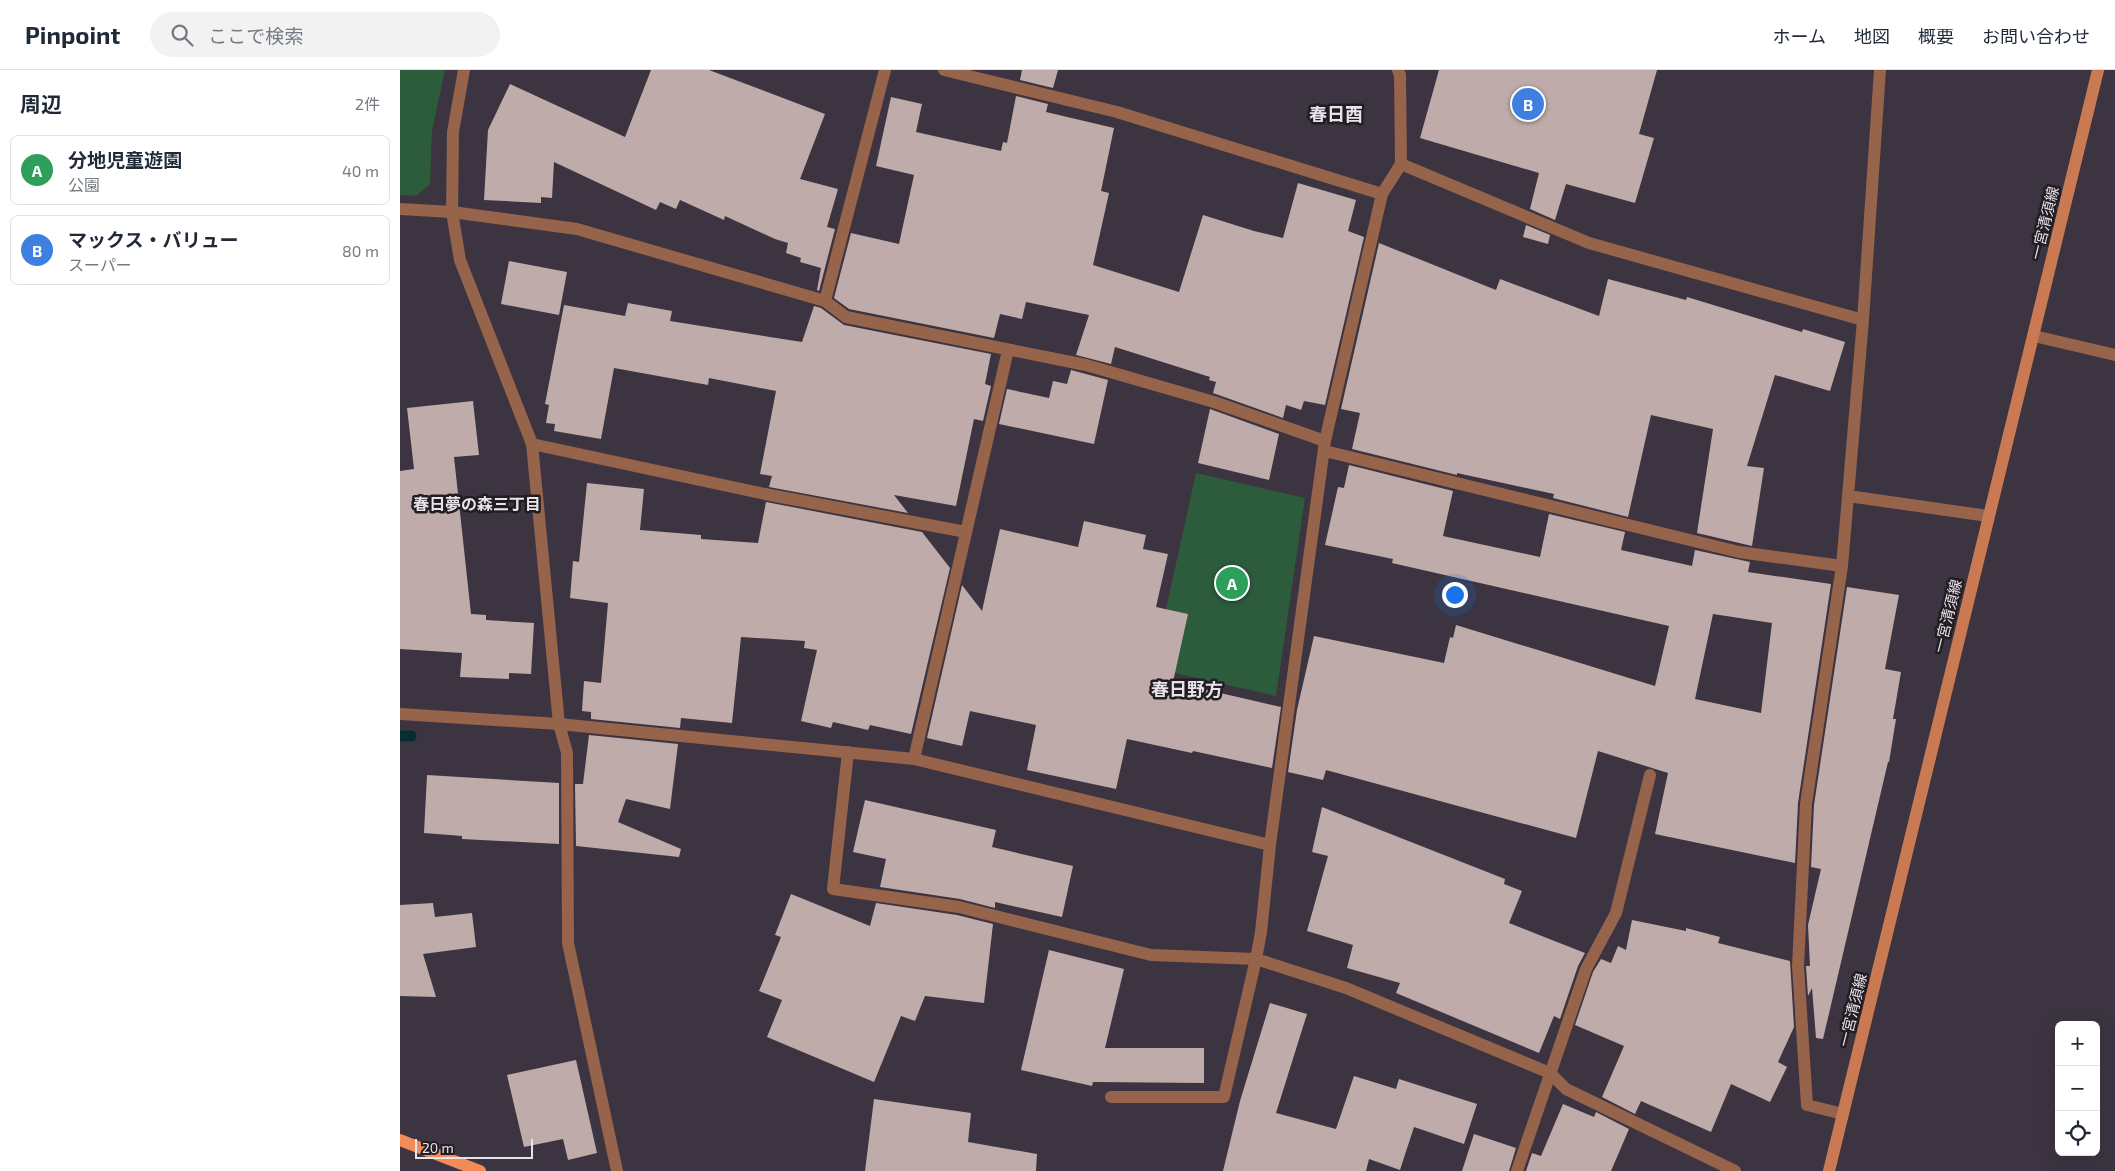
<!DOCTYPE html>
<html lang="ja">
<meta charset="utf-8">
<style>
body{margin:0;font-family:"Exo 2","Noto Sans JP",sans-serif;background:#f2f2f3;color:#1f2937}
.controls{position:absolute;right:15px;bottom:15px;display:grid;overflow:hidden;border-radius:8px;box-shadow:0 5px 20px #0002}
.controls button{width:45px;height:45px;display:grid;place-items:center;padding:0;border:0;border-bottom:1px solid #e0e1e3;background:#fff;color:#1f2937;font:25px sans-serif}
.scale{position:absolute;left:15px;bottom:12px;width:118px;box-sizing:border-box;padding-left:5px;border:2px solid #e8e3eb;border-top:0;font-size:14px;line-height:18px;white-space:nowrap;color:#e8e3eb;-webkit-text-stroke:4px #211d22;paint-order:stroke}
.you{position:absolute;left:1054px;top:524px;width:18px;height:18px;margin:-12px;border:4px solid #fff;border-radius:50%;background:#1a73e8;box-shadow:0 0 0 8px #1a73e833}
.badge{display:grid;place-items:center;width:32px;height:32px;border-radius:50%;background:#1a73e8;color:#fff;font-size:16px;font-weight:700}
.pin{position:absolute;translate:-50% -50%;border:2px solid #fff;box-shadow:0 1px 5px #0006}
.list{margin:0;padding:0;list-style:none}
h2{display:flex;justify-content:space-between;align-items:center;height:65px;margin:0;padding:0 20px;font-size:21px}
h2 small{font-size:16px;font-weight:400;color:#747a83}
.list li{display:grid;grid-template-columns:32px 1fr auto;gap:15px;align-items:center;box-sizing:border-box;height:70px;margin:0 10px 10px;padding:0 10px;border:1px solid #e0e1e3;border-radius:8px}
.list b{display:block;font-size:19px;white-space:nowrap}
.list p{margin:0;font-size:16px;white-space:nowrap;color:#747a83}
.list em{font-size:16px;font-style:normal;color:#747a83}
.icon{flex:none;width:28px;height:28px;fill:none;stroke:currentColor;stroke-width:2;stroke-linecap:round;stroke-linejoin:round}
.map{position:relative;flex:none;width:1715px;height:1101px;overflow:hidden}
header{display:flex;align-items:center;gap:30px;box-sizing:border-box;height:70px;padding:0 25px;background:#fff;border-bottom:1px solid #e0e1e3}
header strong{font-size:24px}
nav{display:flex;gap:28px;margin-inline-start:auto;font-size:18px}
.search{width:350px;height:45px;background:#f2f2f3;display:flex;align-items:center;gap:12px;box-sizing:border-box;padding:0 18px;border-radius:28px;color:#747a83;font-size:19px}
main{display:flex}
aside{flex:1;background:#fff}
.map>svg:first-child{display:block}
.green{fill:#2c5c3c}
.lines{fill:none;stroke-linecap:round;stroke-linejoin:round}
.stream{stroke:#062e30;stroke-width:11}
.building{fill:#bfacaa;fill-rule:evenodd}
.service{stroke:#96634b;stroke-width:12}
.minor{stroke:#96634b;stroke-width:12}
.secondary{stroke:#ca7a52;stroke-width:12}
.primary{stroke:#f28b57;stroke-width:12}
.labels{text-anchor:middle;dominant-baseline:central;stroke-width:5;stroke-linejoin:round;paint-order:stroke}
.street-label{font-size:15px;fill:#e8e3eb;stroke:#211d22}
.neighbourhood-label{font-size:16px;font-weight:bold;fill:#e8e3eb;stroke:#211d22}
.quarter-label{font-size:18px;font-weight:bold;fill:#e8e3eb;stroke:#211d22}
</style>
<header>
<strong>Pinpoint</strong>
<div class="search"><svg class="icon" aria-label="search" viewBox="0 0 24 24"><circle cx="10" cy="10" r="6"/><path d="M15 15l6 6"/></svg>ここで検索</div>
<nav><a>ホーム</a><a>地図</a><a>概要</a><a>お問い合わせ</a></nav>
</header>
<main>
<aside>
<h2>周辺<small>2件</small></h2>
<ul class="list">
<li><span class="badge" style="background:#2e9e5b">A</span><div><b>分地児童遊園</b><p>公園</p></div><em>40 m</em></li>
<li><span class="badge" style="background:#3f7fe0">B</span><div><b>マックス・バリュー</b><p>スーパー</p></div><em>80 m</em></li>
</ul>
</aside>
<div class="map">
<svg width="1715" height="1101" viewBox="0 0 1715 1101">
<rect width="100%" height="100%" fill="#3c3440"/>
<!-- green -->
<path class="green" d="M 0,0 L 45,0 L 32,61 L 30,114 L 16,126 L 0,125 Z
M 796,403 L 905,428 L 876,626 L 753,598 Z"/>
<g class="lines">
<!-- stream -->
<path class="stream" d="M 0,666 L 11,666"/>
</g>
<!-- building -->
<path class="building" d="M 251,0 L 309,0 L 425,44 L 400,109 L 438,119 L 427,157 L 435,159 L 419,221 L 417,220 L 421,198 L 400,192 L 401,188 L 386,183 L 388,173 L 375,169 L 325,146 L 324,150 L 280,130 L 276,139 L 260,132 L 256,140 L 154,92 L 152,128 L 141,127 L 141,133 L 84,130 L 88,60 L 110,14 L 225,67 Z
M 622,0 L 658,0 L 653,18 L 620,10 Z
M 1039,0 L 1257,0 L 1239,64 L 1254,68 L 1235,133 L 1166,114 L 1155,150 L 1130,139 L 1139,103 L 1020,68 Z
M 616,26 L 648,34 L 646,42 L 714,58 L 701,121 L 709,123 L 693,195 L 779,222 L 803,145 L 854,161 L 883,168 L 898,113 L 956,130 L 948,161 L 964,167 L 925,335 L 904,331 L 901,340 L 886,335 L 883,348 L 813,323 L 816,312 L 809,310 L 810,307 L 715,277 L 711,294 L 676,285 L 689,245 L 626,232 L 622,249 L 600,244 L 594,268 L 449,239 L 434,228 L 451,163 L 499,174 L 514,105 L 476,96 L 491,27 L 522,34 L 516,62 L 601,81 L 603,72 L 607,73 Z
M 1126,155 L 1150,165 L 1148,174 L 1123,167 Z
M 979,173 L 1096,220 L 1100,209 L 1199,246 L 1208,209 L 1286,230 L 1287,227 L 1402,262 L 1403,259 L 1445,272 L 1430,321 L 1375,305 L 1347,396 L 1364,398 L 1352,476 L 1297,463 L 1313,359 L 1251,345 L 1228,447 L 1153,428 L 1154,424 L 1057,403 L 1057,405 L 952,379 L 960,343 L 941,339 Z
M 109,191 L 167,202 L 159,245 L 101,234 Z
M 228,233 L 272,241 L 270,251 L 402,272 L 414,236 L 421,238 L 444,255 L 591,284 L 585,314 L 591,316 L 583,351 L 574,349 L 556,436 L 494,425 L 508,443 L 369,417 L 372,406 L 360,404 L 376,321 L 309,308 L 308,315 L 214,298 L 201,369 L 154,361 L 155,354 L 146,353 L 149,335 L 145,334 L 164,235 L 225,246 Z
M 671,300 L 708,310 L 694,374 L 599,354 L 607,319 L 649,328 L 653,311 L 667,314 Z
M 73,331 L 79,385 L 54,387 L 71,544 L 86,545 L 86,550 L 134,553 L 131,604 L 109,603 L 109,609 L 60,607 L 62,583 L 0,579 L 0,401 L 14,399 L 7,338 Z
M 810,339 L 879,364 L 869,410 L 798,393 Z
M 949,395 L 1053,421 L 1043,466 L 1140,487 L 1149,444 L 1225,462 L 1221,480 L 1292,496 L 1295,480 L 1350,492 L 1348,502 L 1431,514 L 1398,733 L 1395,793 L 1255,764 L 1268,703 L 1198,681 L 1176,768 L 926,700 L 923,710 L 888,702 L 897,640 L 914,566 L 1044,593 L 1050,567 L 1053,568 L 1056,555 L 1255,616 L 1269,556 L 992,493 L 993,489 L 925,475 L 938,417 L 944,418 ZM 1313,544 L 1372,553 L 1361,643 L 1295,629 Z
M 187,413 L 244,419 L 240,460 L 301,465 L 301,469 L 358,473 L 366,432 L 522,462 L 550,498 L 511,664 L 470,655 L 468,660 L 433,652 L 431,658 L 401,651 L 417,580 L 404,578 L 405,571 L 341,567 L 332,653 L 281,648 L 280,658 L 191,649 L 191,642 L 182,641 L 184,611 L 201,613 L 208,533 L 170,528 L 173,491 L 179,492 Z
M 684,451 L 746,465 L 743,479 L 768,484 L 756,537 L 788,544 L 773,612 L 881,637 L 872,698 L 793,681 L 792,683 L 727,669 L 716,719 L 627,700 L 636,655 L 570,641 L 562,676 L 527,668 L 562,515 L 582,541 L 600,459 L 678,477 Z
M 1447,517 L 1499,525 L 1485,599 L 1501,602 L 1493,649 L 1496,649 L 1489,692 L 1488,692 L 1423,969 L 1416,968 L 1412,918 L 1408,926 L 1406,896 L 1410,896 L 1408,855 L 1421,799 L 1411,797 L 1414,735 Z
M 189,665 L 278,674 L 270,739 L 226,729 L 218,752 L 281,779 L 279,787 L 176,776 L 175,714 L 183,714 Z
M 27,705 L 159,713 L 159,774 L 62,769 L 62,766 L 24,763 Z
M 465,730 L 596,760 L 592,777 L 673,796 L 662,847 L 595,832 L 595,838 L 560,829 L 480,817 L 486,789 L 453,782 Z
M 922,737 L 1105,809 L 1104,814 L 1122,821 L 1109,853 L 1185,883 L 1178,896 L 1160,949 L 1154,946 L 1139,983 L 996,923 L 1000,913 L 947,898 L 953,875 L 907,861 L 928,786 L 912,782 Z
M 391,824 L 470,856 L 476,833 L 557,845 L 593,854 L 584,933 L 525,926 L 515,951 L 501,946 L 474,1012 L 367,967 L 382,930 L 359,921 L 381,867 L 375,865 Z
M 33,833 L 35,847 L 72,843 L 76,877 L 23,884 L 36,927 L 0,926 L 0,835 Z
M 1232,850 L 1286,861 L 1286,858 L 1320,867 L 1318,873 L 1390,891 L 1394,957 L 1378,992 L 1387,997 L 1370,1032 L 1331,1014 L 1311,1062 L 1241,1031 L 1235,1044 L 1202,1027 L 1224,976 L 1175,955 L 1193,902 L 1201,889 L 1211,893 L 1218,876 L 1226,880 Z
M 649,880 L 724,899 L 705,978 L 804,978 L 804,1013 L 693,1012 L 692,1016 L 621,1000 Z
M 870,933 L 907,944 L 876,1043 L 936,1059 L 954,1006 L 996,1019 L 999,1009 L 1077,1034 L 1064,1074 L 1014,1057 L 1000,1100 L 969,1089 L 966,1101 L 823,1101 L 840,1031 Z
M 176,990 L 197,1083 L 168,1090 L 163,1069 L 124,1077 L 107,1005 Z
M 474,1029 L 571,1043 L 568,1072 L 637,1084 L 636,1101 L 465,1101 Z
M 1163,1034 L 1194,1047 L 1196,1042 L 1229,1059 L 1211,1101 L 1126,1101 L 1132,1083 L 1141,1086 Z
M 1074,1064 L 1116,1078 L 1109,1101 L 1062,1101 Z"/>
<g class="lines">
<!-- service -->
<path class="service" d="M 711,1027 L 824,1027 L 856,889
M 1117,1101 L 1186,899 L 1216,843 L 1250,705"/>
<!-- minor -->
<path class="minor" d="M 64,0 L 53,62 L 52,142 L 60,190 L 132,374 L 159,654 L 167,683 L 168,873 L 217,1101
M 544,0 L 717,42 L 982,124
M 1001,94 L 1189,173 L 1463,250
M 0,139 L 52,142 L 177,159 L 425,231 L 446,247 L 686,295 L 814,332 L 925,371
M 425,231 L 485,0
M 1634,266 L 1715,285
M 132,374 L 365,424 L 566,462
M 925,381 L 1339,482 L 1442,496
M 1448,426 L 1588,446
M 0,644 L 159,654 L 514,689 L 870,775
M 448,682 L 433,819 L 559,837 L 751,885 L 856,889 L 946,918 L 1150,1003 L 1166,1019 L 1335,1101
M 514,689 L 608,280
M 856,889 L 861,862 L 870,775 L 925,371 L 982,124 L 1001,94 L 1000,5 L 998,0
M 1443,1044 L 1407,1035 L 1398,896 L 1406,734 L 1442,496 L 1463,250 L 1480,0"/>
<!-- secondary -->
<path class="secondary" d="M 1429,1101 L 1698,0"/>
<!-- primary -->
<path class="primary" d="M 0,1070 L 80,1101"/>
</g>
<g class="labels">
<!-- street labels -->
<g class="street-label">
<text transform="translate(1644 153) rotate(-76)">一宮清須線</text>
<text transform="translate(1547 546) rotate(-76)">一宮清須線</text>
<text transform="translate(1452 940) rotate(-76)">一宮清須線</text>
</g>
<!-- neighbourhood labels -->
<g class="neighbourhood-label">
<text x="77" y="433">春日夢の森三丁目</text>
</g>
<!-- quarter labels -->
<g class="quarter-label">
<text x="936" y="44">春日酉</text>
<text x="787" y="619">春日野方</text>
</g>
</g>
</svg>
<div class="controls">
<button>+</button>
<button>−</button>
<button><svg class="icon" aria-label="locate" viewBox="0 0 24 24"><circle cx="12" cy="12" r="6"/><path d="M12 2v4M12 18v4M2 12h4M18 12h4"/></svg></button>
</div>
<div class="scale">20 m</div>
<div class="you"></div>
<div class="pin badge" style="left:832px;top:513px;background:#2e9e5b">A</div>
<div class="pin badge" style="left:1128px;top:34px;background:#3f7fe0">B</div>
</div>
</main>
